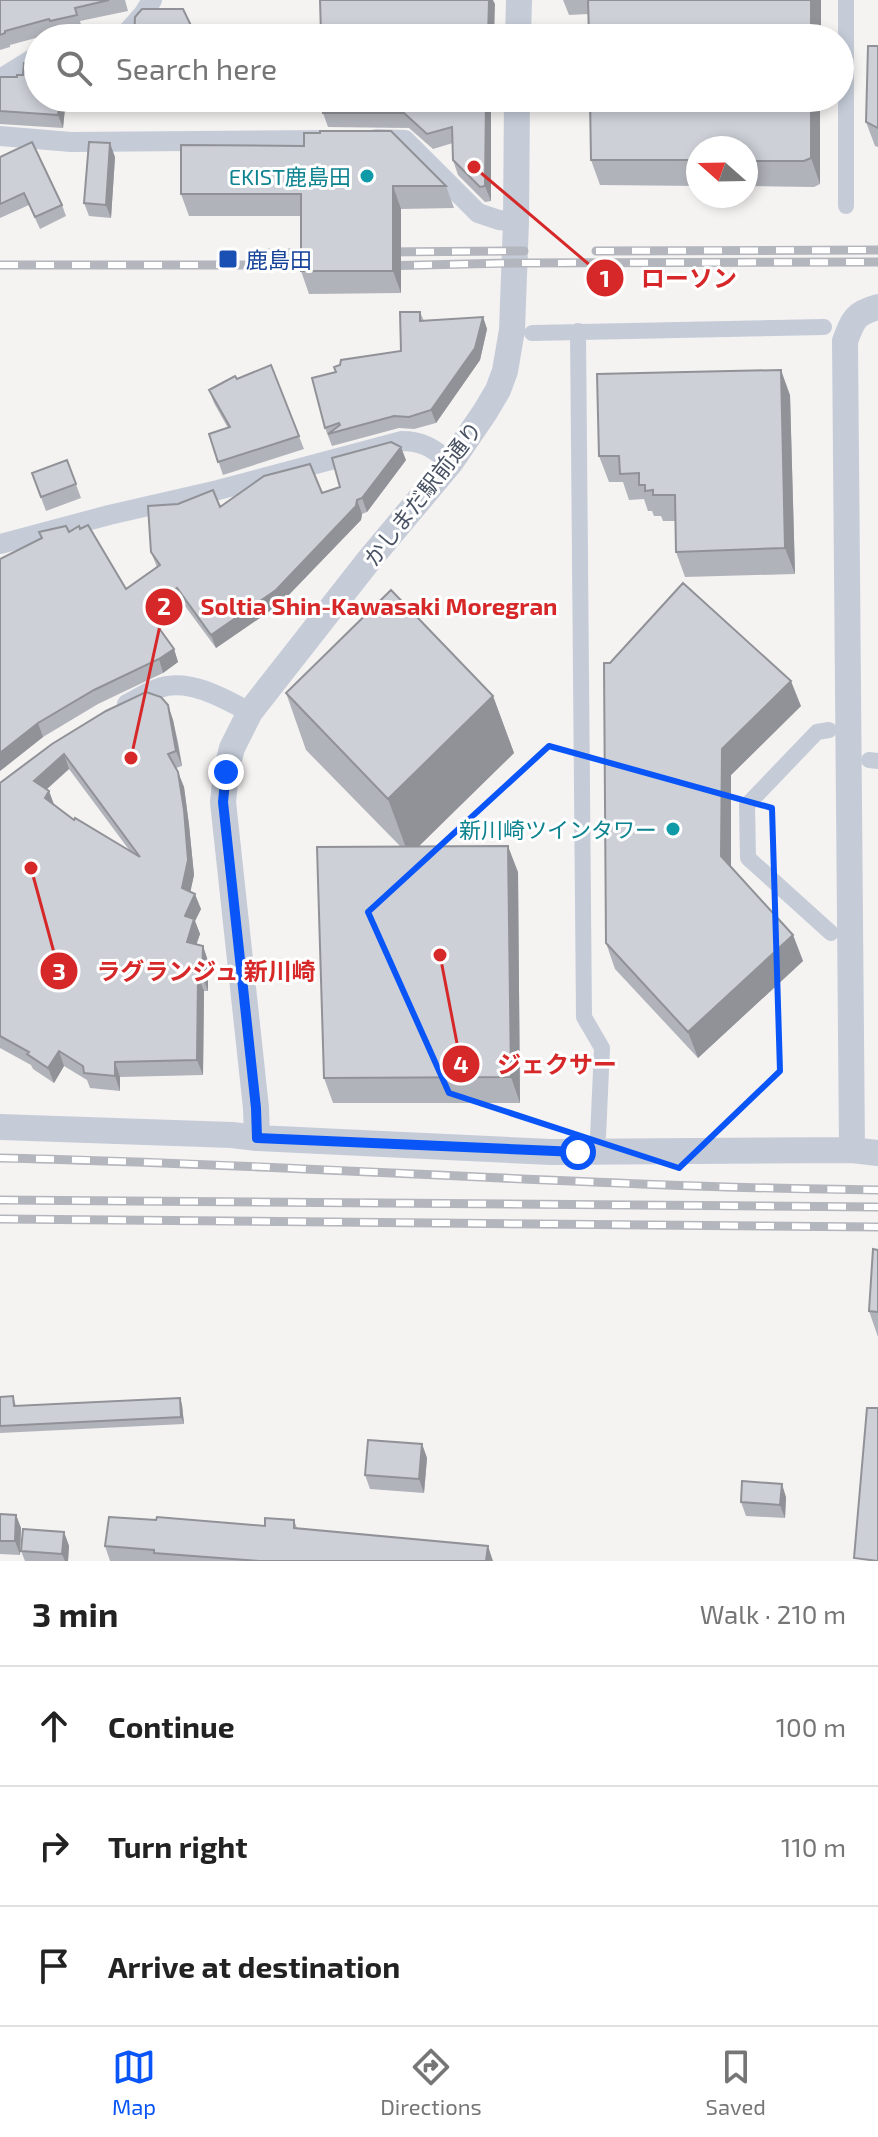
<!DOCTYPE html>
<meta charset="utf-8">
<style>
body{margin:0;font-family:"Exo 2","Noto Sans JP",sans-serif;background:#f2f2f2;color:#222}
.compass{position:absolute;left:686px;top:136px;width:72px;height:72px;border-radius:50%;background:#fff;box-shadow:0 4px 12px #0003;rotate:290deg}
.stop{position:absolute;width:24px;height:24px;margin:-18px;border:6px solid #0955f7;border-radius:50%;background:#fff}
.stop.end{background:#0955f7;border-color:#fff;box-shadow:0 2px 8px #0008}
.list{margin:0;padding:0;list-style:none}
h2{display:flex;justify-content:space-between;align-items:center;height:104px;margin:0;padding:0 32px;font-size:34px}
h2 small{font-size:26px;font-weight:400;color:#767676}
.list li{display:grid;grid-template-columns:52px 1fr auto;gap:24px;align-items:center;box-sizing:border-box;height:120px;padding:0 32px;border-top:2px solid #e0e0e0}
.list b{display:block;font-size:30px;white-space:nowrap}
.list em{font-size:26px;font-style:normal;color:#767676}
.icon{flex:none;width:44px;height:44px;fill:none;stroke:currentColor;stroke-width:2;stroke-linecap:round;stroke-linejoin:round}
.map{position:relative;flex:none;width:878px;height:1561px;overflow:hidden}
.search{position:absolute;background:#fff;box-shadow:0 4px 12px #0003;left:24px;right:24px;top:24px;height:88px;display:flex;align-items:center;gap:20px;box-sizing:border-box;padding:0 28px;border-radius:44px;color:#767676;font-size:30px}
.sheet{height:464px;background:#fff}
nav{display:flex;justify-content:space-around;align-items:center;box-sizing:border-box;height:112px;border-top:2px solid #e0e0e0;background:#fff;font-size:22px;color:#767676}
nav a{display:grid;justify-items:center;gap:4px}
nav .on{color:#0955f7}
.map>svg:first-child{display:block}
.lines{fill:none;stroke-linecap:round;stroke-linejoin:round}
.pedestrian{stroke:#c5ccd8;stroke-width:16}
.minor{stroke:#c5ccd8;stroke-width:20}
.tertiary{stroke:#c5ccd8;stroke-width:26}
.rail-casing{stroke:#b4b6bd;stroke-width:9}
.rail{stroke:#fff;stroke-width:6;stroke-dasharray:18;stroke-linecap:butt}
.wall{fill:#b1b3ba;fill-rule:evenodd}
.shaded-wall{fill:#909297}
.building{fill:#ced0d8;stroke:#909297;stroke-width:2;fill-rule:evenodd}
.route{stroke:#0955f7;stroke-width:10}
.marked{fill:none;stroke:#0955f7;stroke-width:6;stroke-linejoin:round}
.culture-dot{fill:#0f9aa8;stroke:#fff;stroke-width:3}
.transit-dot{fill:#1a4fb4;stroke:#fff;stroke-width:3}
.labels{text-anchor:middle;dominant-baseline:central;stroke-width:6;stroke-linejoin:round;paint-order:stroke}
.culture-label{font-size:22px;fill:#0d838f;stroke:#fff;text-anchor:end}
.transit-label{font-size:22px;fill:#164399;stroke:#fff;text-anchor:start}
.street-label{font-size:22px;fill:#485262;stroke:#fff}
.leader{fill:none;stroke:#d62828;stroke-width:3}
.callout-dot{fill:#d62828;stroke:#fff;stroke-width:3}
.mark-label{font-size:24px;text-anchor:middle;font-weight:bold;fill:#fff}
.callout-label{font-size:24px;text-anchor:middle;font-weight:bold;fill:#d62828;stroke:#fff;stroke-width:6;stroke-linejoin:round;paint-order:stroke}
</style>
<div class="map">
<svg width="878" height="1561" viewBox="0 0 878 1561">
<rect width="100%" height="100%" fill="#f5f2f2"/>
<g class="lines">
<!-- pedestrian -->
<path class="pedestrian" d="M 846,0 L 846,206
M 578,331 L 584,1017 L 602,1048 L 598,1137
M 532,333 L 824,327
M 829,730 L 817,732 L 747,805 L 748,858 L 831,933
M 869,760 L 878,761"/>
<!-- minor -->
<path class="minor" d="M 122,38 L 144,13 L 152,0
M 0,79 L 34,58 L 38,59
M 0,136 L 71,142 L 328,140
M 376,139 L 405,140 L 478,213 L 499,220 L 516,222
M 0,544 L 109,515 L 218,490 L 402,441 C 424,441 433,449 451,462
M 127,704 C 139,698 153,688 167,686 C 195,681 226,700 250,712"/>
<!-- tertiary -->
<path class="tertiary" d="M 518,38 L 519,0
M 0,1127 L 232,1135 L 257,1138 L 551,1152 L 852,1150 L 878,1153
M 257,1138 L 256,1108 L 223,802 L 226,772 L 232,748 L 250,712 L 369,560 L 451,462 L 485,412 L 498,390 L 505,371 L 512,330 L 516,222 L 517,98
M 852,1150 L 845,341 C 853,320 855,313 878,307"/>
<!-- rail casing -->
<g class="rail-casing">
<path id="rail" d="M 596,251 L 878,250
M 380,252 L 524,251
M 268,253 L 324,253
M 0,265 L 322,265
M 378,266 L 515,263 L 878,262
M 0,1158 C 293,1164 585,1187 878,1190
M 0,1200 L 878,1207
M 0,1219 L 878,1227"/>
</g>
<!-- rail -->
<use href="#rail" class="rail"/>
</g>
<!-- wall -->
<path class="wall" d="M 0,0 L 125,0 L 128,11 L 80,21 L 82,29 L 55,35 L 54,33 L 10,45 L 10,47 L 0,50 Z
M 563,0 L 821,0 L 821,38 L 589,38 L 589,14 L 569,15 Z
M 878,46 L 878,147 L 875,146 L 866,122 Z
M 0,77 L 38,98 L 75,98 L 65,108 L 63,128 L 0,124 Z
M 152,98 L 209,98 L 209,109 L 156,109 Z
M 491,98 L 491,201 L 485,202 L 458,175 L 453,160 L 453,143 L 433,149 L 409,128 L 328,127 L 323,113 Z
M 820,98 L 820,184 L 814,187 L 746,186 L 746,148 L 698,148 L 698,186 L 600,185 L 591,160 Z
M 181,145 L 446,186 L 454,208 L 401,209 L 401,293 L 309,294 L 301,271 L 301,216 L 189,216 L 181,194 Z
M 0,157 L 62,205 L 66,216 L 40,229 L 29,205 L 0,218 Z
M 115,157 L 111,218 L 89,216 L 84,203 Z
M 420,312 L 424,321 L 483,317 L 487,329 L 480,360 L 436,423 L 414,429 L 399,428 L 332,446 L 325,428 L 336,372 L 401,351 Z
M 271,365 L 304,449 L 223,475 L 209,434 L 228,428 L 214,403 L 209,390 Z
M 790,395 L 795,574 L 685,577 L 676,552 L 675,521 L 663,521 L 661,516 L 654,516 L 652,511 L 648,511 L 644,499 L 629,500 L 623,482 L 609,482 L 599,456 Z
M 67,460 L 81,498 L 46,511 L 32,473 Z
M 406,460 L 367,512 L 362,514 L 361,520 L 280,604 L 216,648 L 182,602 L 154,621 L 174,649 L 178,662 L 163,673 L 98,704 L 43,737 L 0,771 L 0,559 L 69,532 L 126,589 L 157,567 L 151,552 L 220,507 L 322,493 L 340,487 Z
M 604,663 L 801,706 L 731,775 L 731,867 L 793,935 L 803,961 L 698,1058 L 615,969 L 606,943 Z
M 286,693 L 493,696 L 514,753 L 418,846 L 518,872 L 520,1103 L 333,1103 L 324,1078 L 400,846 L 306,750 Z
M 168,705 L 173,720 L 178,742 L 182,766 L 176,768 L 184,787 L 189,825 L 194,875 L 190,892 L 201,909 L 195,921 L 200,934 L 196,945 L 203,946 L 208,961 L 208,991 L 204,991 L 203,1075 L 120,1077 L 120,1091 L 90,1088 L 87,1080 L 64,1066 L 54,1083 L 33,1069 L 31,1065 L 0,1048 L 0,783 ZM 69,769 L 130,851 L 74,820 L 54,806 L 49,791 L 46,790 Z
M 878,1250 L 878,1337 L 869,1311 Z
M 13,1396 L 16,1406 L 180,1398 L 182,1405 L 184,1424 L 0,1433 L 0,1397 Z
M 422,1444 L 427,1458 L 424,1493 L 370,1489 L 365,1475 Z
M 786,1497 L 785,1518 L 746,1516 L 741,1502 Z
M 0,1514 L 16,1515 L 21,1528 L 20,1555 L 0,1554 Z
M 156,1520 L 265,1526 L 294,1520 L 297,1528 L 493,1561 L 110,1561 L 105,1546 Z
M 64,1532 L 69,1546 L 68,1561 L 25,1561 L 21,1551 Z"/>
<!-- shaded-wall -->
<path class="shaded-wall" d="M 489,0 L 493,0 L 495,4 L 494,38 L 488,38 Z
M 811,0 L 821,0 L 821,38 L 811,38 Z
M 60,98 L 75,98 L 65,108 L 63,128 L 58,115 Z
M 205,98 L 209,98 L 209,109 Z
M 486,98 L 491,98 L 491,201 L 485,186 Z
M 811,98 L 820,98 L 820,184 L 811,158 Z
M 110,143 L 115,157 L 111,218 L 106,205 Z
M 393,186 L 401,209 L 401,293 L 393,271 Z
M 483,317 L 487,329 L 480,360 L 436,423 L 431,410 Z
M 781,370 L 790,395 L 795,574 L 785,548 Z
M 401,447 L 406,460 L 367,512 L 362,498 Z
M 357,500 L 362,514 L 361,520 L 280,604 L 216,648 L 211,635 Z
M 177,588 L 182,602 L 150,623 L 146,610 Z
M 174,649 L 178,662 L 163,673 L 159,659 Z
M 791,681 L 801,706 L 731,775 L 731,882 L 721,856 L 722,749 Z
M 493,696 L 514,753 L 409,856 L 388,799 Z
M 168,705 L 173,720 L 182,766 L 176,751 Z
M 38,723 L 43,737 L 0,771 L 0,753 Z
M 64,754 L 69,769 L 39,796 L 34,781 Z
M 178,772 L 184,787 L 189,825 L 194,875 L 188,903 L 182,888 Z
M 49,791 L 55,807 L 45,798 Z
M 508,846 L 518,872 L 520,1103 L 511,1077 Z
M 195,894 L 201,909 L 195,921 L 200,934 L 192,957 L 187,942 L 185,916 Z
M 793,935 L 803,961 L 698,1058 L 688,1032 Z
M 203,946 L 208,961 L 208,991 L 202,976 Z
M 198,976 L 204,991 L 203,1075 L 197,1060 Z
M 59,1051 L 64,1066 L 54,1083 L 48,1068 Z
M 115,1062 L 120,1077 L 120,1091 L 115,1076 Z
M 180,1398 L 182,1405 L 184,1424 L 181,1417 Z
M 422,1444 L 427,1458 L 424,1493 L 419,1479 Z
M 782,1484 L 786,1497 L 785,1518 L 780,1505 Z
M 16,1515 L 21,1528 L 20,1555 L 15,1541 Z
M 64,1532 L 69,1546 L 68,1561 L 65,1561 L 62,1554 Z
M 488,1546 L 493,1561 L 486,1561 Z"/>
<!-- building -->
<path class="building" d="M 0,0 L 109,0 L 75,8 L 77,15 L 50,21 L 49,19 L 5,31 L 5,33 L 0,35 Z
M 320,0 L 489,0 L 488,38 L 324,38 L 324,34 L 321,34 Z
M 588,0 L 811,0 L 811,38 L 589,38 Z
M 142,9 L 183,9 L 197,38 L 134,38 L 135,17 Z
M 868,46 L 878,46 L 878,128 L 866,122 Z
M 24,63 L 38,63 L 38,98 L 60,98 L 58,115 L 0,111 L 0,77 L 17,77 L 17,75 L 23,75 Z
M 323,98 L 486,98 L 485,186 L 480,187 L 453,160 L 452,127 L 427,134 L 404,113 L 323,113 Z
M 590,98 L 811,98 L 811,158 L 804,161 L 746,161 L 746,148 L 698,148 L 698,160 L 591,160 Z
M 320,131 L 391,131 L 446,186 L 393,186 L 393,271 L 301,271 L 301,194 L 181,194 L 181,145 L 304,146 L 304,133 L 320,133 Z
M 32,142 L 62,205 L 35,217 L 24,193 L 0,204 L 0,157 Z
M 89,142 L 110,143 L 106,205 L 84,203 Z
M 400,312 L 420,312 L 420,321 L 483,317 L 475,348 L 431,410 L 409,417 L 394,416 L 328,434 L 340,425 L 339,423 L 325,428 L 312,378 L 336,372 L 334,367 L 340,365 L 341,360 L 401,351 Z
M 271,365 L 299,436 L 218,462 L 209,434 L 230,427 L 209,390 L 235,376 L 237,379 Z
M 781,370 L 785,548 L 676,552 L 675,495 L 653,495 L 653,490 L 645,491 L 645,485 L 639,485 L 639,473 L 620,474 L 619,456 L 599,456 L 597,374 Z
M 391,442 L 401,447 L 362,498 L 357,500 L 356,506 L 276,590 L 211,635 L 177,588 L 146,610 L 174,649 L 159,659 L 94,690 L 38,723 L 0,753 L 0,559 L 42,538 L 39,532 L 66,526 L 69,532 L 79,526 L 80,529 L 88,525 L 126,589 L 160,565 L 151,552 L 148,506 L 178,504 L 213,490 L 220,507 L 264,476 L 310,464 L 322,493 L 340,487 L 332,458 Z
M 67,460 L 76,484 L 41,497 L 32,473 Z
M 683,583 L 791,681 L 722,749 L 721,856 L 793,935 L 688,1032 L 606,943 L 604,663 L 610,663 Z
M 391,590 L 493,696 L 388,799 L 286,693 Z
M 146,692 L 161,697 L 168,705 L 176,751 L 168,754 L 178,772 L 184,810 L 188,860 L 182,888 L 195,894 L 185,916 L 194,919 L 187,942 L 203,946 L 202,976 L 198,976 L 197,1060 L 115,1062 L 115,1076 L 84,1073 L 83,1066 L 59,1051 L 48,1068 L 27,1054 L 29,1052 L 0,1036 L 0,783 L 52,744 L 106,711 ZM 64,754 L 140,857 L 75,818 L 74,820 L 45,798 L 49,791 L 34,781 Z
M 508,846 L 511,1077 L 324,1078 L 317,847 Z
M 873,1249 L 878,1250 L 878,1312 L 869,1311 Z
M 13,1396 L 14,1406 L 180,1398 L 181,1417 L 0,1426 L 0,1397 Z
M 867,1408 L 878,1408 L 878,1561 L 854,1558 Z
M 368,1440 L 422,1444 L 419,1479 L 365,1475 Z
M 742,1481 L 782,1484 L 780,1505 L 741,1502 Z
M 0,1514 L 16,1515 L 15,1541 L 0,1541 Z
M 109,1517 L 156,1520 L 157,1517 L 265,1526 L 265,1518 L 294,1520 L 294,1528 L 488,1546 L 486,1561 L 259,1561 L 154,1553 L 154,1550 L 105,1546 Z
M 23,1529 L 64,1532 L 62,1554 L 21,1551 Z"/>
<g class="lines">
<!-- route -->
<path class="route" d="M 226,772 L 223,802 L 256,1108 L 257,1138 L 578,1152"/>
</g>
<!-- marked area -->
<path class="marked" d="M 549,746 L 772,808 L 780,1071 L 679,1168 L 449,1093 L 368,912 Z"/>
<!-- markers -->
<g class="culture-dot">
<circle cx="367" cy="176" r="8"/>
<circle cx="673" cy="829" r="8"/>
</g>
<rect class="transit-dot" x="218" y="249" width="20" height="20" rx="4"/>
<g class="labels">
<!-- culture labels -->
<g class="culture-label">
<text x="351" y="176">EKIST鹿島田</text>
<text x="657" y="829">新川崎ツインタワー</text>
</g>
<!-- transit labels -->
<g class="transit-label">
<text x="246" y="259">鹿島田</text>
</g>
<!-- street labels -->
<g class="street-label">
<text transform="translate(422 493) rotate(-52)">かしまだ駅前通り</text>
</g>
</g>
<!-- callouts -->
<path class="leader" d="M474 167L605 278M131 758L164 607M31 868L59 971M440 955L461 1064"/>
<g class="callout-dot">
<circle cx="474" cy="167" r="8"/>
<circle cx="131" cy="758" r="8"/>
<circle cx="31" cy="868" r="8"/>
<circle cx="440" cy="955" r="8"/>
<circle cx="605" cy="278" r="20"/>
<circle cx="164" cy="607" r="20"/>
<circle cx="59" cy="971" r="20"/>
<circle cx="461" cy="1064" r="20"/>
</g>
<g class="mark-label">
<text x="605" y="287">1</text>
<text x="164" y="615">2</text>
<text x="59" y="980">3</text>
<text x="461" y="1073">4</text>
</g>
<g class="callout-label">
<text x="689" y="287">ローソン</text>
<text x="379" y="615">Soltia Shin-Kawasaki Moregran</text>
<text x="206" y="980">ラグランジュ 新川崎</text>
<text x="557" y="1073">ジェクサー</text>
</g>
</svg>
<svg class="compass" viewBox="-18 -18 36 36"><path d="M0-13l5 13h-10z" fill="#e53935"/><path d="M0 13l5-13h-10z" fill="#767676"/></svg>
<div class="stop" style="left:578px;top:1152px"></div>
<div class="stop end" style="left:226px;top:772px"></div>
<div class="search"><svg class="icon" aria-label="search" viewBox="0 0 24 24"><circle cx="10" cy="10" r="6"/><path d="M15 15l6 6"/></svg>Search here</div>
</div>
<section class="sheet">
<h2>3 min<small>Walk · 210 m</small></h2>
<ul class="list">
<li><svg class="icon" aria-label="ahead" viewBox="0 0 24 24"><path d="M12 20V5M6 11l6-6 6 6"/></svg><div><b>Continue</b></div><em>100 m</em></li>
<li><svg class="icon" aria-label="right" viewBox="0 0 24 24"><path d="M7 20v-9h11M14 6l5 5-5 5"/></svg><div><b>Turn right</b></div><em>110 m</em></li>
<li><svg class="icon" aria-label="arrive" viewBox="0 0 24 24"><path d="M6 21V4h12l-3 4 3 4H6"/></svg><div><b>Arrive at destination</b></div></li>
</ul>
</section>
<nav>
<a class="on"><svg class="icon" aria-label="map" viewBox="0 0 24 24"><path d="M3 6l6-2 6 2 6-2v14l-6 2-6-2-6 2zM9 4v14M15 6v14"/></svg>Map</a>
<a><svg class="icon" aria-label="directions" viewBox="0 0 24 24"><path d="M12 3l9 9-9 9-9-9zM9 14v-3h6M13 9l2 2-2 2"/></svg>Directions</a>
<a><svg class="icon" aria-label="saved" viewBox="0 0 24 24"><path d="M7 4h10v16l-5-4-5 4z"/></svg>Saved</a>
</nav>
